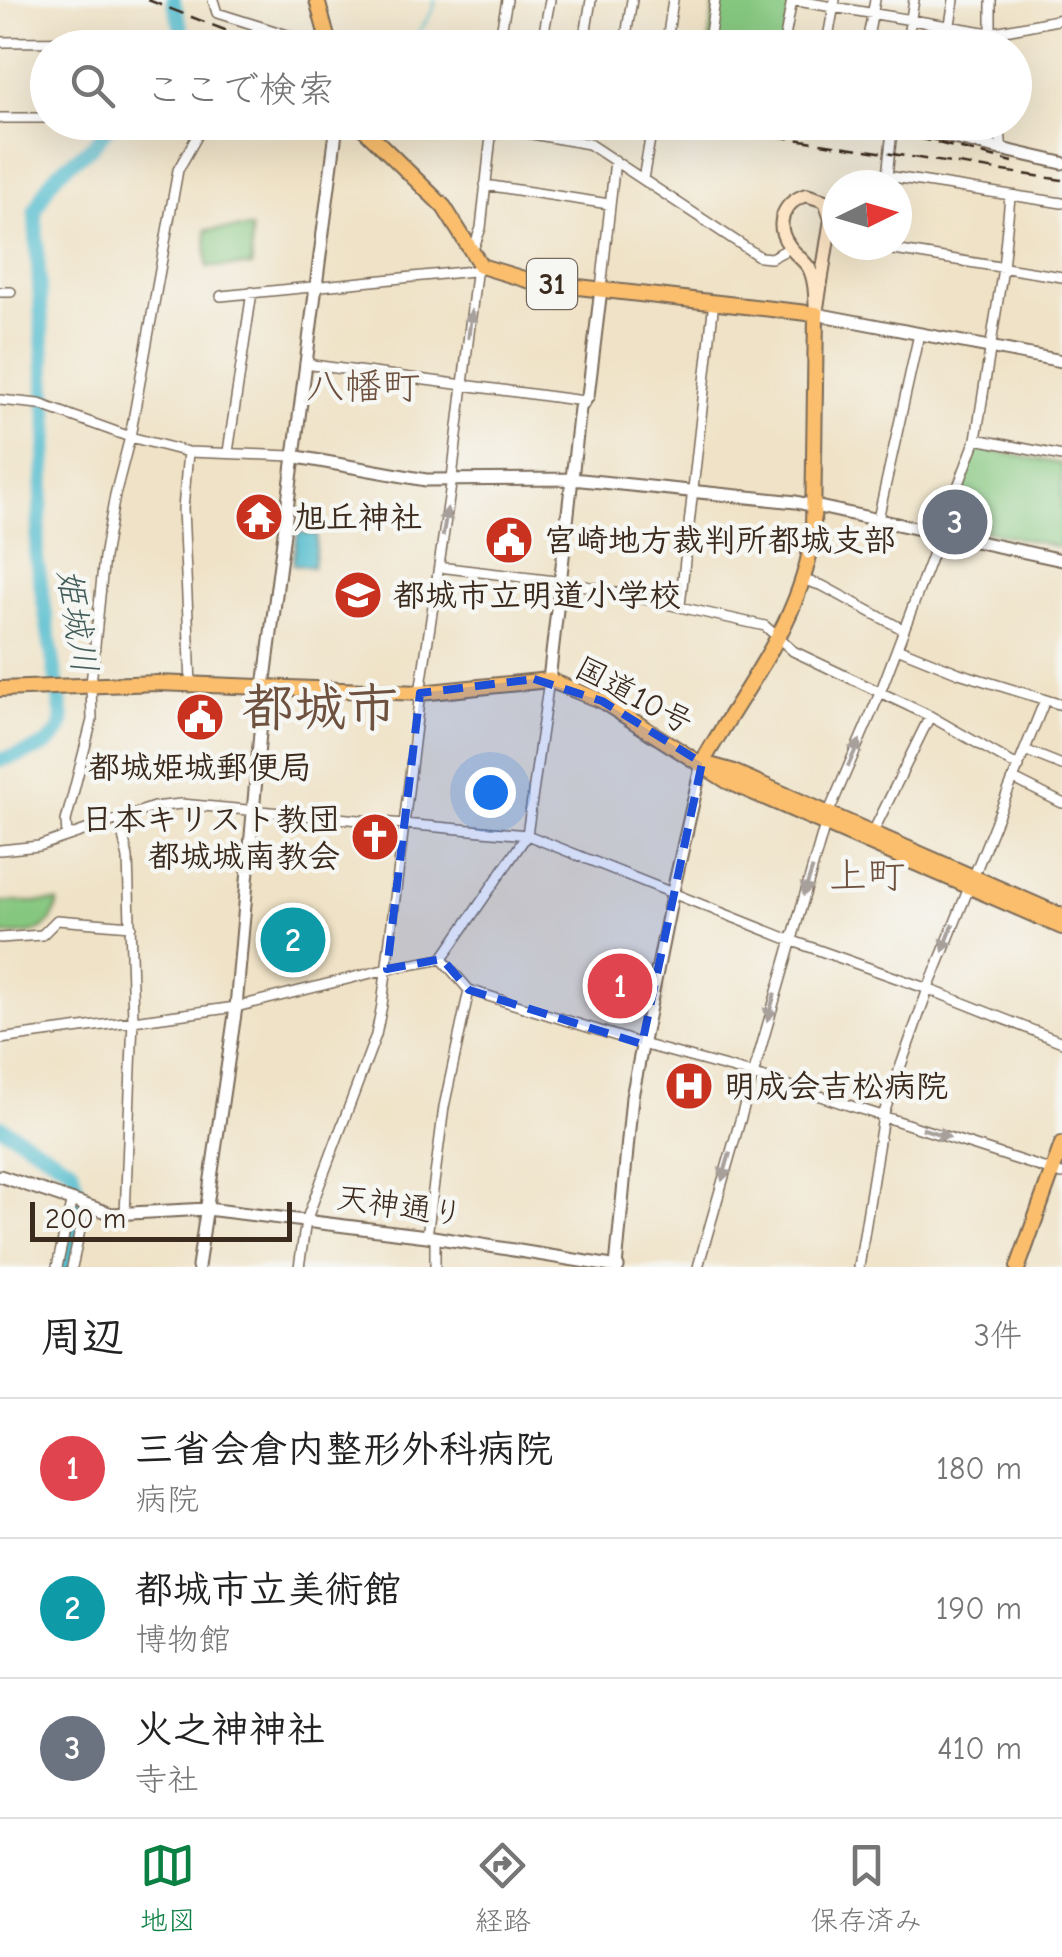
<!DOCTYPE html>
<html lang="ja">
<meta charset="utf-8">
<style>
body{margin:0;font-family:"Comic Neue","Klee One",sans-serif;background:#f6f6f6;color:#222}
.compass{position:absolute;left:822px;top:170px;width:90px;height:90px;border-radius:50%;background:#fff;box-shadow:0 10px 40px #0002;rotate:85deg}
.scale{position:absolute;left:30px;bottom:25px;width:262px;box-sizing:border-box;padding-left:10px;border:5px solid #3b2a1e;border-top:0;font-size:28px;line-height:35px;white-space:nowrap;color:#3b2a1e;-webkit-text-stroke:8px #f6f6f2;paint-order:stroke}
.you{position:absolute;left:490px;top:792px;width:35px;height:35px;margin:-25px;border:8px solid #fff;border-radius:50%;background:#1a73e8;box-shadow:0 0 0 15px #1a73e833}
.badge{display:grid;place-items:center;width:65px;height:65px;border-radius:50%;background:#0b8043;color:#fff;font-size:32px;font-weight:700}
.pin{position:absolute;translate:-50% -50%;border:5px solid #fff;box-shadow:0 2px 10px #0006}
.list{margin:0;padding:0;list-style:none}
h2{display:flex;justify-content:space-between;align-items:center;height:130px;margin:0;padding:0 40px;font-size:42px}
h2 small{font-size:32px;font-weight:400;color:#767676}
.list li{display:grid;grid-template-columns:65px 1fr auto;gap:30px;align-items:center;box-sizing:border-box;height:140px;padding:0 40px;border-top:2px solid #e0e0e0}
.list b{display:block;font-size:38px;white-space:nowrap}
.list p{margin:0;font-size:32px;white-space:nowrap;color:#767676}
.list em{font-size:32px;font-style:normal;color:#767676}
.icon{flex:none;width:55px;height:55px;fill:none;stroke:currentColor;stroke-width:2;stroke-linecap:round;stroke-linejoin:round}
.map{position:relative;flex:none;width:1062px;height:1267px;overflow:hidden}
.search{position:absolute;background:#fff;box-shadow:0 10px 40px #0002;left:30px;right:30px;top:30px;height:110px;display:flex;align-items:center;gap:25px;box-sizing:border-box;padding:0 35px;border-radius:55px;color:#767676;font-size:38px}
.sheet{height:550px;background:#fff}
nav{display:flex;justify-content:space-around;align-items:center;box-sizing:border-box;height:140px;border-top:2px solid #e0e0e0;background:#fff;font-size:28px;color:#767676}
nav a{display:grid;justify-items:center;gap:5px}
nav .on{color:#0b8043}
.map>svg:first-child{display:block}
.green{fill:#85c77f;stroke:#60784e;stroke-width:2.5}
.water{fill:#51bccd;stroke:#467376;stroke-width:2.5}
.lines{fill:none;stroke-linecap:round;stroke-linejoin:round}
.stream{stroke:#51bccd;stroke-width:2.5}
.river{stroke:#51bccd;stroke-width:15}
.minor-casing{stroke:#7a6a59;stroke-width:12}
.tertiary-casing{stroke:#7a6a59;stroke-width:15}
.secondary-casing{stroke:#7a6a59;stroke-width:16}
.primary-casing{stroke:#7a6a59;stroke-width:18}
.trunk-casing{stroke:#7a6a59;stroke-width:18}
.minor{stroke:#fff;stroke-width:9}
.tertiary{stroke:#fff;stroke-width:11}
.secondary{stroke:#fde5c5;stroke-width:12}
.primary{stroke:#fabe6d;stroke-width:14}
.trunk{stroke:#fabe6d;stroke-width:14}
.rail{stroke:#3b2a1e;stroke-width:2.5;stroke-dasharray:15 8;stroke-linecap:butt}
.oneway{fill:#a79f9a}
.marked{fill:#1d4ed8;fill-opacity:0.2;stroke:#1d4ed8;stroke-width:8;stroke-dasharray:20 12;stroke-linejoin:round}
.labels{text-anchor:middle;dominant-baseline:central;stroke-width:9;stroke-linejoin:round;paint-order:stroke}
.shield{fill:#f6f6f2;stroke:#73675e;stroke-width:2.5}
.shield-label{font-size:30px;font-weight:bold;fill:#3b2a1e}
.poi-label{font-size:32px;font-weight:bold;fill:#3b2a1e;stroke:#f6f6f2;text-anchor:start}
.street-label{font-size:32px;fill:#3b2a1e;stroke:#f6f6f2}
.water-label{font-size:35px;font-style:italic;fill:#435d5b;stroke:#f6f6f2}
.quarter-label{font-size:38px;fill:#6e513f;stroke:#f6f6f2}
.town-label{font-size:52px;font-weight:bold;fill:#6e513f;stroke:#f6f6f2}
</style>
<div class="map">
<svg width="1062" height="1267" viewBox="0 0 1062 1267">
<rect width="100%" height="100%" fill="#f6f6f2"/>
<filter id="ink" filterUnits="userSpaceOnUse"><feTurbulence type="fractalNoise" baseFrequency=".01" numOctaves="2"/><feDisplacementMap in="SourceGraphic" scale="20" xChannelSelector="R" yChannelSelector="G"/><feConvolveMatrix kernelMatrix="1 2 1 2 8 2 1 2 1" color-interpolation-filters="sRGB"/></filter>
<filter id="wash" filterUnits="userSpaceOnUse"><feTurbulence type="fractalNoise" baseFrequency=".0048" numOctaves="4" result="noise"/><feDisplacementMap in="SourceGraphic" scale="40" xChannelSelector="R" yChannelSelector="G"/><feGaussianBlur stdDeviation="2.25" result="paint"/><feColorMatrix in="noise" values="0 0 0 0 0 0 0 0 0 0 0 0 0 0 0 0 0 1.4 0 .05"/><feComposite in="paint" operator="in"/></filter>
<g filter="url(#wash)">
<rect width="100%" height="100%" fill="#efe2c6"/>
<!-- green -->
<path class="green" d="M 715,0 L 792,0 L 783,47 L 708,48 Z
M 251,228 L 252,266 L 207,267 L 206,230 Z
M 978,448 L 1062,464 L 1062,548 L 947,522 L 975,450 Z
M 0,902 L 58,902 C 50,937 31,933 0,935 Z"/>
<!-- water -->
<path class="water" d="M 298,532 L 317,535 L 313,567 L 293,564 Z"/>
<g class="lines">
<!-- stream -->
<path class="stream" d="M 409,48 L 433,10 L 435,0"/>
<!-- river -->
<path class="river" d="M 173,0 L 187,48
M 0,760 C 26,752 55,750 63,721 L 36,555 L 48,432 L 35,211 C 40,202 45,190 51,181 C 69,157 94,155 110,122
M 0,1126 L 72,1169 L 79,1197 L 65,1267"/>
</g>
</g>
<g filter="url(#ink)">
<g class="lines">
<!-- minor casing -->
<g class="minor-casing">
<path id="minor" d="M 213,0 L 217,13 L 329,48
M 791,0 L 990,33 L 1062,19
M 991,0 L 991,48
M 0,42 L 152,41
M 248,48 L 258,28
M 498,48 L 507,0
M 541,48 L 550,0
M 583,48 L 591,0
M 624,48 L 632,0
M 666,48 L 673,0
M 708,48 L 715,0
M 783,48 L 792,0
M 826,48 L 835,0
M 866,48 L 875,0
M 906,48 L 914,0
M 946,48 L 954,0
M 0,118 L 48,118
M 464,122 L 589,144 L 760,257 L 771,258 L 790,248
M 999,122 L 1002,151
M 887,176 L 893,122
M 643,179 L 653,122
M 485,185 L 609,204
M 885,185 L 887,176 L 1062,203
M 863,245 L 1062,277
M 472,252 L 481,228 L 492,127
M 601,289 L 615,160
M 0,292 L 11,292
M 221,296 L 473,271 L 481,266
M 305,364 L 584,401
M 0,400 L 39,404 L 130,437 L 188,452 L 292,456
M 976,439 L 1062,456
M 188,452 L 183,509 L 191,684
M 228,452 L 252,292
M 878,519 L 919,334
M 439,567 L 572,583 L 765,626 L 793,651 L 930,716 L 1019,767
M 804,580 L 823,586 L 904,630
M 680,605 L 714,301
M 897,648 L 959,673 L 1062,705
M 1027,751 L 1062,765
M 1014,779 L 1062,803
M 119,818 L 128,858 L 133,1019 L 125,1215
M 873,832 L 930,716
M 67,836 L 66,821 L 92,720 L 91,684 L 104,557 L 115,495 L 130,437 L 178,170 L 205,122
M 0,850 L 39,846 L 154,807 L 181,804 L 527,835 L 790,940 L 928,989 L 1062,1042
M 0,938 L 42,935 L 57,920 L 131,926
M 442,959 L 469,990 L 642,1044 L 752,1074 L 1062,1174
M 0,1039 L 236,1007 L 387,969 L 442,959 L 527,835 L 549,680
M 427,1236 L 444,1107 L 469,990
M 435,1237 L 435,1267
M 57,1267 L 71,1203
M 72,1267 L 85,1207
M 299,1267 L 306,1221 L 376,1035 L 382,1005 L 420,693 L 452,478 L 476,274 L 481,266
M 698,1267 L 828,814 L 880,693 L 976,439 L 1003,268 L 1010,197
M 859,1267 L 883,1116 L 928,989 L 1045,700"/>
</g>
<!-- tertiary casing -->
<g class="tertiary-casing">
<path id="tertiary" d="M 883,122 L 1062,163
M 816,314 L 1062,361
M 292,456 L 426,480 L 572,479 L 796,502 L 1062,560
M 549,680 L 580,408 L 588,396 L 601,289
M 0,1176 L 112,1214 L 207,1209 L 427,1236 L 618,1267
M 198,1267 L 236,1007 L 264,687 L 336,132 L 340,122
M 616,1267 L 632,1097 L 673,891 L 702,763"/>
</g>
<!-- secondary casing -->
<g class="secondary-casing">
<path id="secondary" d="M 806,195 L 825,201 L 831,219 L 816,314 C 815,299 816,282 809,268 C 803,259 793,253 788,244 C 774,223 784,202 806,195 Z"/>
</g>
<!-- primary casing -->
<g class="primary-casing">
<path id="primary" d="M 317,0 L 330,48
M 357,122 L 444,207 L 481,266 L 534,282 L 816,314 L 813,532 C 803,620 744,688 702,763"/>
</g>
<!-- trunk casing -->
<g class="trunk-casing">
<path id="trunk" d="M 0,689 L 157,683 L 420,693 L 549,680 L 602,701 L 727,781 L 1062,927
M 713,766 L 731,771 L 1062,916
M 1018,1267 L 1062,1144"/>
</g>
<!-- minor -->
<use href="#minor" class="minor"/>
<!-- tertiary -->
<use href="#tertiary" class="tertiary"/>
<!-- secondary -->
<use href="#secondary" class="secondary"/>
<!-- primary -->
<use href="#primary" class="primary"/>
<!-- trunk -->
<use href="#trunk" class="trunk"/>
<!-- rail -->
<path class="rail" d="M 148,0 L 230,32 L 281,48
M 684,122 L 1062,180
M 824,122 L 914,137 L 1013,162"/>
</g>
<!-- one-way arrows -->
<defs><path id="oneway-solid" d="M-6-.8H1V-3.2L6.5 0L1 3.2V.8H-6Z" transform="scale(2.5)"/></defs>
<g class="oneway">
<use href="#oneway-solid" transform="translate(470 324) rotate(-83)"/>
<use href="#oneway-solid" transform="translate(445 522) rotate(-81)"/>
<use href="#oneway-solid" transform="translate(854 753) rotate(-66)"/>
<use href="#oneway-solid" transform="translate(808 882) rotate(108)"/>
<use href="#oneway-solid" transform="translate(948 938) rotate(111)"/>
<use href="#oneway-solid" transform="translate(771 1007) rotate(106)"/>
<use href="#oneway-solid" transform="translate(936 1133) rotate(18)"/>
<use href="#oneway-solid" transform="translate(726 1167) rotate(106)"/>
</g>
</g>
<!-- marked area -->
<path class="marked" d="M 534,679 L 602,701 L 702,763 L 642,1044 L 469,990 L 442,959 L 387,969 L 420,693 Z"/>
<!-- icons -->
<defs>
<g id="temple-disc" transform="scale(2.5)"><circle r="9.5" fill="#c8321e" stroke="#f6f6f2"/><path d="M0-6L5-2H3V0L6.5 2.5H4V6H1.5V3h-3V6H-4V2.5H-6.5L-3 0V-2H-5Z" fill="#fff"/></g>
<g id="civic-disc" transform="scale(2.5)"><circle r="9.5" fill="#c8321e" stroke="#f6f6f2"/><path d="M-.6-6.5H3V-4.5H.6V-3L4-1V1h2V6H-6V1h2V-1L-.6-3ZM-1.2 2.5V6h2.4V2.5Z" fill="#fff"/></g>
<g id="school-disc" transform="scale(2.5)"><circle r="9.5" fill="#c8321e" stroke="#f6f6f2"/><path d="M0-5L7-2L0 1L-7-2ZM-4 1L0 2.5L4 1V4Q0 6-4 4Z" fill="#fff"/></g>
<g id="church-disc" transform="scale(2.5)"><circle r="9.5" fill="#c8321e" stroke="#f6f6f2"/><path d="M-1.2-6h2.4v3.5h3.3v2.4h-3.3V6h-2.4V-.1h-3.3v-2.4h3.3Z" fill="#fff"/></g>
<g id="hospital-disc" transform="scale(2.5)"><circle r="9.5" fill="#c8321e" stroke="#f6f6f2"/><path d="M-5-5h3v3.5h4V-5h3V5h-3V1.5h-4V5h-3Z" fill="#fff"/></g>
</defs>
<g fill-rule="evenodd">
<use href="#temple-disc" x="259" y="517"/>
<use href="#civic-disc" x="509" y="540"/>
<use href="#school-disc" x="358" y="595"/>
<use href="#civic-disc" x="200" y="717"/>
<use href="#church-disc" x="375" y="837"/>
<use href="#hospital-disc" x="689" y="1086"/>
</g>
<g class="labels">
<!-- shield labels -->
<rect class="shield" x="527" y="259" width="50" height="50" rx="8"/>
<g class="shield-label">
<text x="552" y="284">31</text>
</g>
<!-- poi labels -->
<g class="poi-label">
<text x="294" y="517">旭丘神社</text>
<text x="544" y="540">宮崎地方裁判所都城支部</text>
<text x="393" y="595">都城市立明道小学校</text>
<text x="200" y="767" text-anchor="middle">都城姫城郵便局</text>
<text x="340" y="819" text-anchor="end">日本キリスト教団<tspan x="340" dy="37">都城城南教会</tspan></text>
<text x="724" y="1086">明成会吉松病院</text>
</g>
<!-- street labels -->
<g class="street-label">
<text transform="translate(634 695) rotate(28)">国道10号</text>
<text transform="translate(400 1206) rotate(8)">天神通り</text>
</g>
<!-- water labels -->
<g class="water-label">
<text transform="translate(77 621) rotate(81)">姫城川</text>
</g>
<!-- quarter labels -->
<g class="quarter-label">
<text x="363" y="387">八幡町</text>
<text x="867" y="876">上町</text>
</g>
<!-- town labels -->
<g class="town-label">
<text x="320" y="708">都城市</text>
</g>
</g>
</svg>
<svg class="compass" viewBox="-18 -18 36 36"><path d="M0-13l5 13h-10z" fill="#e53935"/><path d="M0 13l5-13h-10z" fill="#767676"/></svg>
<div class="scale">200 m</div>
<div class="you"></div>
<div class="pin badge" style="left:620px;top:986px;background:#e0444e">1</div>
<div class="pin badge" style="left:293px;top:940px;background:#0f9aa8">2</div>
<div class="pin badge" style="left:955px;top:522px;background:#6b7280">3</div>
<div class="search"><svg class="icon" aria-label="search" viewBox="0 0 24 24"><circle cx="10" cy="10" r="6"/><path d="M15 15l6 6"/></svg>ここで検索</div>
</div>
<section class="sheet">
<h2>周辺<small>3件</small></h2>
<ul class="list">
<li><span class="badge" style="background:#e0444e">1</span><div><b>三省会倉内整形外科病院</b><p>病院</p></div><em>180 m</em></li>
<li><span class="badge" style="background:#0f9aa8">2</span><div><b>都城市立美術館</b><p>博物館</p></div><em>190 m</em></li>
<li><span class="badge" style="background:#6b7280">3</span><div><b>火之神神社</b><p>寺社</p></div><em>410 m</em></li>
</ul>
</section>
<nav>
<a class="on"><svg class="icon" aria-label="map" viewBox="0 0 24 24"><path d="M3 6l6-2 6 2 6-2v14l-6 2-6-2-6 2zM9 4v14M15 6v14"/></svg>地図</a>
<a><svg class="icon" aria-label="directions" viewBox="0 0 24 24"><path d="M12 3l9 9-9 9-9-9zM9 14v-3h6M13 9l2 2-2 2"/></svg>経路</a>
<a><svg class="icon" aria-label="saved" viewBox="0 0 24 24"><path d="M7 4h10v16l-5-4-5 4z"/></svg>保存済み</a>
</nav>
